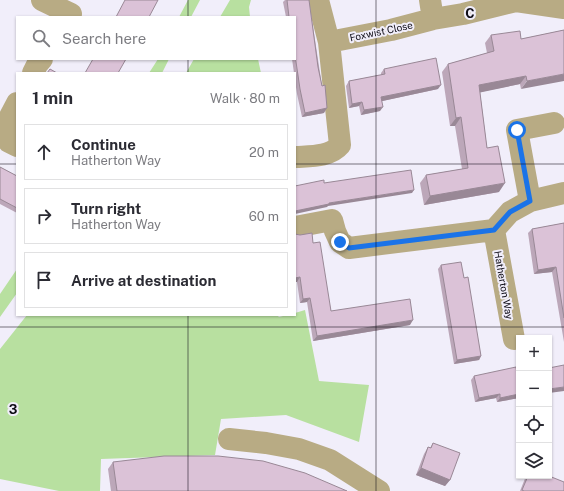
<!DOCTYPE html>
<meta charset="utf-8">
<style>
body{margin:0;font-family:"Public Sans",sans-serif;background:#f2f2f3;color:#2b2b33}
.controls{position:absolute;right:12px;bottom:12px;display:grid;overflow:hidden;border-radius:0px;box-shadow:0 1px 3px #0004}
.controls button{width:36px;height:36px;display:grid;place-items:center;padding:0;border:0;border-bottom:1px solid #e1e1e2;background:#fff;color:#2b2b33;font:20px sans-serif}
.stop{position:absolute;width:12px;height:12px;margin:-9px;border:3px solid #1a73e8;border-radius:50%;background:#fff}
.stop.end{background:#1a73e8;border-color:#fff;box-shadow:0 1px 4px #0008}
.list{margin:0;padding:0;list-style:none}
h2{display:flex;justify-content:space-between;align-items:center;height:52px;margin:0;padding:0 16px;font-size:17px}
h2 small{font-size:13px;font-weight:400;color:#7c7c81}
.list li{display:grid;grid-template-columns:26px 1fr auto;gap:12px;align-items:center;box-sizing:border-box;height:56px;margin:0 8px 8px;padding:0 8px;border:1px solid #e1e1e2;border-radius:0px}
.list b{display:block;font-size:15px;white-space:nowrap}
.list p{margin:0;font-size:13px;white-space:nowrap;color:#7c7c81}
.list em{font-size:13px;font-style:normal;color:#7c7c81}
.icon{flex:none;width:22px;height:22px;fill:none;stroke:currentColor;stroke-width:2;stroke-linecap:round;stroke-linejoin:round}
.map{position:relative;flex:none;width:564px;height:491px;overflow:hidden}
.search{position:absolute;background:#fff;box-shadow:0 1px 3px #0004;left:16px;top:16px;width:280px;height:44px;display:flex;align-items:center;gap:10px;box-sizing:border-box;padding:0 14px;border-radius:0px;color:#7c7c81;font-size:15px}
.panel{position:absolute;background:#fff;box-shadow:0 1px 3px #0004;left:16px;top:72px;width:280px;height:244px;border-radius:0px}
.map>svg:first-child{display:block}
.green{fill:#b8e0a0}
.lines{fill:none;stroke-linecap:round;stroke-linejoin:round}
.minor{stroke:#b8ab84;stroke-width:22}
.wall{fill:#bca7b9}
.shaded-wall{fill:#998896}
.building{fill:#dbc2d7;stroke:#998896}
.route{stroke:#1a73e8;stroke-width:5}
.grid{fill:none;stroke:#0f0d17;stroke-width:1;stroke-opacity:0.55}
.labels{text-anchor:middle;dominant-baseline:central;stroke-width:4;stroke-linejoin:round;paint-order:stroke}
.street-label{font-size:10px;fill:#0f0d17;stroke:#f1eefa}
.grid-label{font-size:13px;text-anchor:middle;font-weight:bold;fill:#0f0d17;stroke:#f1eefa;stroke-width:4;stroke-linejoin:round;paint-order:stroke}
</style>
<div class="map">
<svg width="564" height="491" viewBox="0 0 564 491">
<rect width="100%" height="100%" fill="#f1eefa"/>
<!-- green -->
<path class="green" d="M 188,0 L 200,0 L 191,17 L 179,17 Z
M 230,0 L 251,0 L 249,7 L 250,17 L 220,17 Z
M 158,59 L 169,59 L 162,73 L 149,73 Z
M 194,59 L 258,59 L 261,73 L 186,73 Z
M 17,269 L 17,293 L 0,317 L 0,294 Z
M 305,310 L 319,381 L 369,385 L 359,442 L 286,415 L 221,419 L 215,455 L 101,459 L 100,491 L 59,491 L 0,479 L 0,349 L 27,315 L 277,315 L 279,317 L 287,315 L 295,315 L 295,313 Z"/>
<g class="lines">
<!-- minor -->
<path class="minor" d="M 42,0 L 71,14
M 430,0 L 433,19
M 329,42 L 391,30 L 433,19 L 463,14 L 516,1 L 564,8
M 33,73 L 37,65 L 42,59
M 17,103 L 5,126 L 9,142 L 17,146
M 296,157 C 310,156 330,157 340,145 L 329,42 L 318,0
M 530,201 L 517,130 L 554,123
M 295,227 L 332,220 L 335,231 L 340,242 L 349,248 L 494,230 L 510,212 L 530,201 L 564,193
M 494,230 L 514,339
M 229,439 L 266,443 L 299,449 L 330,460 L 379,491"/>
</g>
<!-- wall -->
<path class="wall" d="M 285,0 L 309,0 L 322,86 L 324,113 L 302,117 L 297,94 L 295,80 L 295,73 L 294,73 L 292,59 L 295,59 L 295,17 L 286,17 L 283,2 Z
M 564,30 L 521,89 L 520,84 L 480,92 L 487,148 L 499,192 L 424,205 L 420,183 L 426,175 L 462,169 L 455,126 L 450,126 L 442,72 L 448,64 L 487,53 L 485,43 L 491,35 L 521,39 Z
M 384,69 L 438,89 L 382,101 L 380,111 L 361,115 L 359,106 L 349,108 L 346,86 L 349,81 L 381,75 L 381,73 Z
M 0,167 L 17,176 L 17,213 L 0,204 Z
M 564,223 L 564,342 L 552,272 L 534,274 L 528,233 L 532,229 Z
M 295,234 L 313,243 L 331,311 L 410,325 L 313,341 L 307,302 L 300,303 L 297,282 L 295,282 Z
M 441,265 L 464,278 L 481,356 L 479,360 L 454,364 L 438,269 Z
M 519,372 L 519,398 L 497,402 L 496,398 L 475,402 L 471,380 L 474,376 Z
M 433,443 L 450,480 L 445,486 L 416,475 L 424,454 L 428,447 L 430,448 Z
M 113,462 L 347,491 L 111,491 L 108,469 Z
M 526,476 L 549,476 L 564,491 L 520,491 Z"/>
<!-- shaded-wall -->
<path class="shaded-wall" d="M 564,74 L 564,81 L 521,89 L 527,81 Z
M 526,76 L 520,84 L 473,94 L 479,85 Z
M 441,85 L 438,89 L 378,102 L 381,97 Z
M 362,102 L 359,106 L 349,108 L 352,104 Z
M 383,107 L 380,111 L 361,115 L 364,110 Z
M 327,108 L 324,113 L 302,117 L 305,113 Z
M 461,117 L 455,126 L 450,126 L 456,118 Z
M 505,183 L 499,192 L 424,205 L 430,196 Z
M 414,190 L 412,193 L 328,206 L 327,207 L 295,214 L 295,211 L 329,203 Z
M 556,267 L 552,272 L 534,274 L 538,270 Z
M 300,277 L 297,282 L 295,282 L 295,278 Z
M 310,298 L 307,302 L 300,303 L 303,299 Z
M 413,320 L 410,325 L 313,341 L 317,336 Z
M 481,356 L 479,360 L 454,364 L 457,360 Z
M 564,387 L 564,391 L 549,393 L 549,389 Z
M 500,394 L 496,398 L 475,402 L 479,398 Z
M 519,394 L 519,398 L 497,402 L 500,398 Z
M 421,468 L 450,480 L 445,486 L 416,475 Z"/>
<!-- building -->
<path class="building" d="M 125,0 L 158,0 L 149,17 L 116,17 Z
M 287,0 L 309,0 L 318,67 L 322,86 L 325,85 L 327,108 L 305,113 L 300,89 L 295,55 L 295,17 L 289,17 Z
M 564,30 L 564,74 L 527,81 L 526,76 L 479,85 L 487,148 L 498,146 L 505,183 L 430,196 L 426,175 L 468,168 L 461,117 L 456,118 L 448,64 L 494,51 L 491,35 L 520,31 L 521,39 Z
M 436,58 L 441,85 L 381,97 L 383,107 L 364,110 L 362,102 L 352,104 L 349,81 L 385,74 L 384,69 Z
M 93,59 L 126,59 L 118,73 L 85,73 Z
M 50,69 L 57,73 L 47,73 Z
M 0,167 L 17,176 L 17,208 L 0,199 Z
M 411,170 L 414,190 L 329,203 L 329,204 L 295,211 L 295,186 L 324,180 L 324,183 Z
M 564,223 L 564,318 L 556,267 L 538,270 L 532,229 Z
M 312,233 L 313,243 L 320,242 L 331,311 L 410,299 L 413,320 L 317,336 L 310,298 L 303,299 L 300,277 L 295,278 L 295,234 L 300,235 Z
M 461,262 L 464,278 L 468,277 L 481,356 L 457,360 L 441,265 Z
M 564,365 L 564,387 L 549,389 L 549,368 Z
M 516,367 L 517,373 L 519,372 L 519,394 L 500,398 L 500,394 L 479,398 L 474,376 Z
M 433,443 L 460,453 L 450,480 L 421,468 L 428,447 L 431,448 Z
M 164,456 L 218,456 L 263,461 L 305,473 L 347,491 L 117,491 L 113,462 Z
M 528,476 L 549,476 L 564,482 L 564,491 L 524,491 L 522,490 Z"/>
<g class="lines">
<!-- route -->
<path class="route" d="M 340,242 L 349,248 L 494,230 L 510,212 L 530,201 L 517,130"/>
</g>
<!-- grid -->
<path class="grid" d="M 188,0 L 188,17M 376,0 L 376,491M 188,59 L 188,73M 0,164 L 17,164M 295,164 L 564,164M 188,315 L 188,491M 0,327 L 564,327"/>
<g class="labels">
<!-- street labels -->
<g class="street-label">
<text transform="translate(381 31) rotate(-12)">Foxwist Close</text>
<text transform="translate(504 285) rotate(80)">Hatherton Way</text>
</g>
</g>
<g class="grid-label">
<text x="470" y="18">C</text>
<text x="13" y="414">3</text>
</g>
</svg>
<div class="controls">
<button>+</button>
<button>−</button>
<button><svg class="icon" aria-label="locate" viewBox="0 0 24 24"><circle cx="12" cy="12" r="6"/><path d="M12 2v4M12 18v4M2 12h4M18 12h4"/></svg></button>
<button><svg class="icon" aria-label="layers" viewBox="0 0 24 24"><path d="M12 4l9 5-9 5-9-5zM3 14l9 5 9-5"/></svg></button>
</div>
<div class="stop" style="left:517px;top:130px"></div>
<div class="stop end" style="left:340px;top:242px"></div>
<div class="search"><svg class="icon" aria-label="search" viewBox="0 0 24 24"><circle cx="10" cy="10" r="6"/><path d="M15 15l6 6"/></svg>Search here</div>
<section class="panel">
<h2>1 min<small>Walk · 80 m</small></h2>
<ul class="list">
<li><svg class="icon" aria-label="ahead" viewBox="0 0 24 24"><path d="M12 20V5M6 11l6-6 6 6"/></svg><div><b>Continue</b><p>Hatherton Way</p></div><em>20 m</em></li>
<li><svg class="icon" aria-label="right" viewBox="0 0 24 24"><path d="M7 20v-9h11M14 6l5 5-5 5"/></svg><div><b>Turn right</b><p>Hatherton Way</p></div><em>60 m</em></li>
<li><svg class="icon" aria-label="arrive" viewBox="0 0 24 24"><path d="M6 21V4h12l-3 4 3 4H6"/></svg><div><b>Arrive at destination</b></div></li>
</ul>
</section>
</div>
